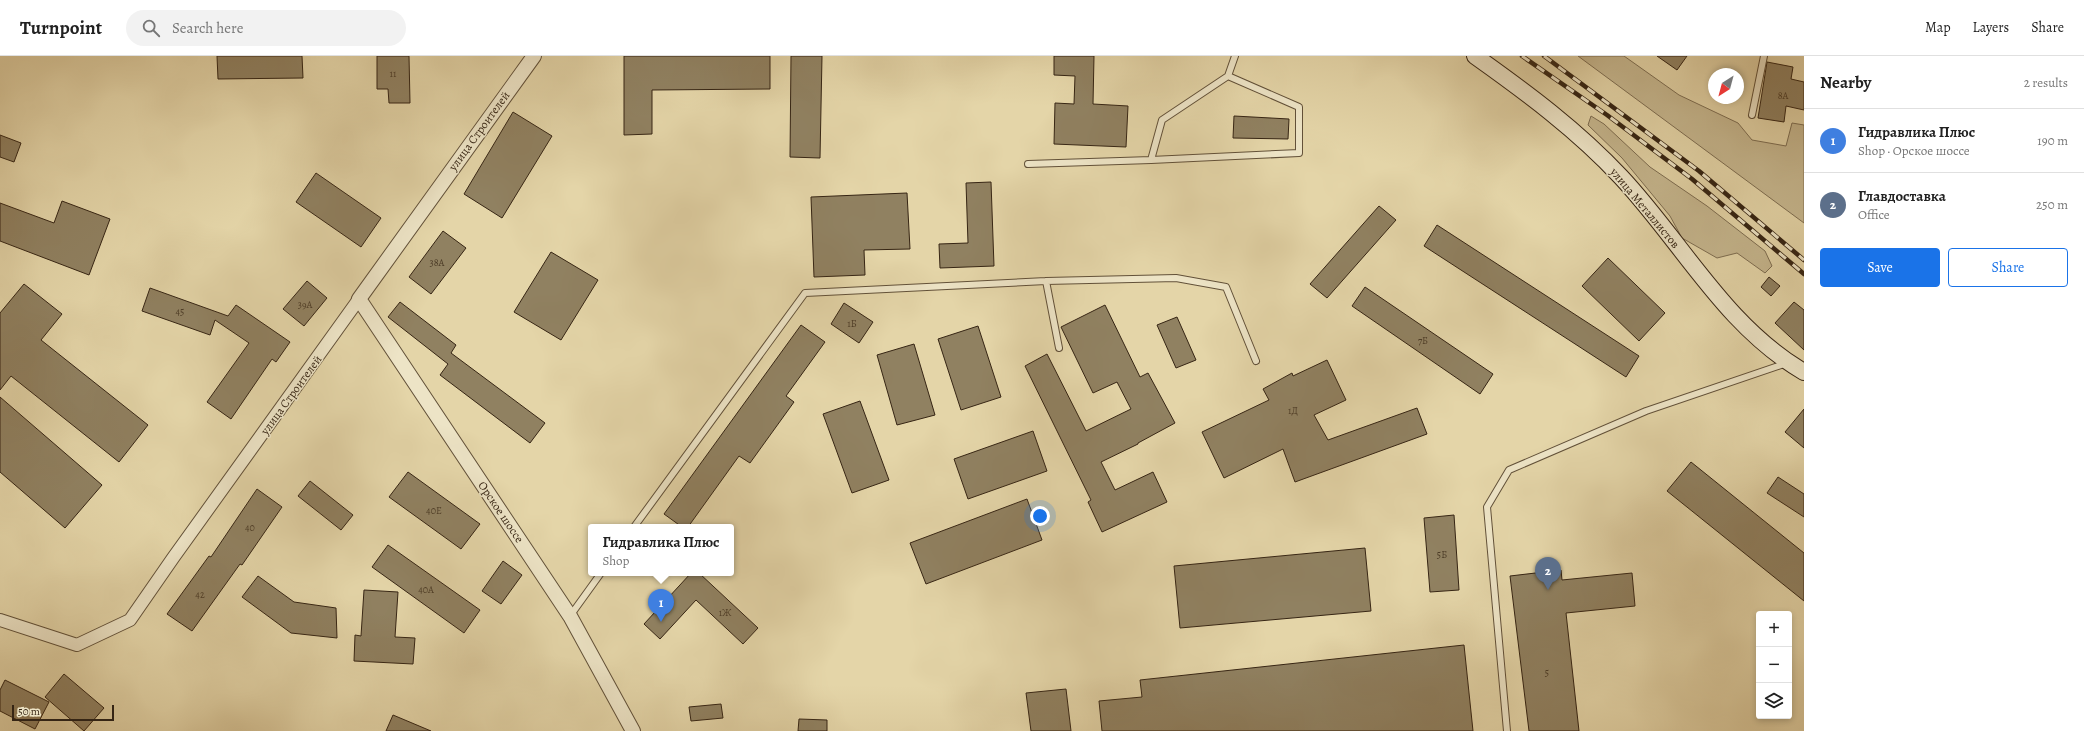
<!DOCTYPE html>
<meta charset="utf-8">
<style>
body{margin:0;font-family:Alegreya,serif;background:#f2f2f2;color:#222}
.controls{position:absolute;right:12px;bottom:12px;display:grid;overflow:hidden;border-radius:4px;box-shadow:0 2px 6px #0003}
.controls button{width:36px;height:36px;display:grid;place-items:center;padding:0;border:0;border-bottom:1px solid #e0e0e0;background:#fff;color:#222;font:20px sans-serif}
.compass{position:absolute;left:1708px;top:12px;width:36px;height:36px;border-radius:50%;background:#fff;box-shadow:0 2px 6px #0003;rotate:216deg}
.scale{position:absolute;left:12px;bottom:10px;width:102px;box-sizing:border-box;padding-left:4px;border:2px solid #362514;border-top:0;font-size:11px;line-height:14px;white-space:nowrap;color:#362514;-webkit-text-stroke:3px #ede4c6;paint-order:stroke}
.you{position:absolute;left:1040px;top:460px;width:14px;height:14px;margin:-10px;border:3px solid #fff;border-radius:50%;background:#1a73e8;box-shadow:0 0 0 6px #1a73e833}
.badge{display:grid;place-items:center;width:26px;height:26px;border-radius:50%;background:#1a73e8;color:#fff;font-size:13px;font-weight:700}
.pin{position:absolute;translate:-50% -33px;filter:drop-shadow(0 1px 2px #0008)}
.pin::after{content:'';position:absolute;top:21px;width:14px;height:12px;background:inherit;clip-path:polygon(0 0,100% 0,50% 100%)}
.popup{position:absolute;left:588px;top:468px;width:146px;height:52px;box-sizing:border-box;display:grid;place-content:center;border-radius:4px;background:#fff;filter:drop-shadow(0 1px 3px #0005);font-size:13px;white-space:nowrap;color:#767676}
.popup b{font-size:15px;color:#222}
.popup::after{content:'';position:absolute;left:50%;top:100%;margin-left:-8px;border:8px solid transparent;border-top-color:#fff}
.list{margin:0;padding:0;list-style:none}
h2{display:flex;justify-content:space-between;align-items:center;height:52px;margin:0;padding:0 16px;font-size:17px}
h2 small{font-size:13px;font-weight:400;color:#767676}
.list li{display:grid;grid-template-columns:26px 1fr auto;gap:12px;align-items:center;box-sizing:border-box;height:64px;padding:0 16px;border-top:1px solid #e0e0e0}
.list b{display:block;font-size:15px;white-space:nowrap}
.list p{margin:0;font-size:13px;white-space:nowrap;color:#767676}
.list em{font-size:13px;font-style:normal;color:#767676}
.actions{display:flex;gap:8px;padding:12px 16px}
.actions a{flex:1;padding:9px 0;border:1px solid #1a73e8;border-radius:4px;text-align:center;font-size:14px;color:#1a73e8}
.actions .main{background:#1a73e8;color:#fff}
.icon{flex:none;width:22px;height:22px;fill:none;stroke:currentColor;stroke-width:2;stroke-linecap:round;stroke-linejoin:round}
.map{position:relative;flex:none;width:1804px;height:675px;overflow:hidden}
header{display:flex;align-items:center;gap:24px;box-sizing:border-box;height:56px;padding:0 20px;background:#fff;border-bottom:1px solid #e0e0e0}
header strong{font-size:19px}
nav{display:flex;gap:22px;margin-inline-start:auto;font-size:14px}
.search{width:280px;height:36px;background:#f2f2f2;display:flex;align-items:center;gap:10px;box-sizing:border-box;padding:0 14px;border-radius:22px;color:#767676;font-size:15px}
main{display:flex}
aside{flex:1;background:#fff}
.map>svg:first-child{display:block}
.green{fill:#c6b78f;stroke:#7e6e52}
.building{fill:#908161;stroke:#362514}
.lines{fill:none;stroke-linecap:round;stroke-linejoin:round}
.service-casing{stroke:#625139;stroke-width:8}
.minor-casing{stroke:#625139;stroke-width:14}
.tertiary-casing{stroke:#625139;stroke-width:16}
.secondary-casing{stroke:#362514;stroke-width:18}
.service{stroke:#ede4c6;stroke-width:6}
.minor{stroke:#ede4c6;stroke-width:12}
.tertiary{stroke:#ede4c6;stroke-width:14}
.secondary{stroke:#ede4c6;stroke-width:16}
.rail-casing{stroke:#362514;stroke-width:4.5}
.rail{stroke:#ede4c6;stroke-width:3;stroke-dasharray:9;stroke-linecap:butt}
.labels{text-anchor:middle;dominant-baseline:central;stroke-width:3;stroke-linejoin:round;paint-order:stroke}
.number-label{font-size:10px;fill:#4c3c27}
.street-label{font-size:12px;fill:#362514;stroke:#ede4c6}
</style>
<header>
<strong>Turnpoint</strong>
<div class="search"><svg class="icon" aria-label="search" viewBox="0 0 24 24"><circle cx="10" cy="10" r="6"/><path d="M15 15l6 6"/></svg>Search here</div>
<nav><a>Map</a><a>Layers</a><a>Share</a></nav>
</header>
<main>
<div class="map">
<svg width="1804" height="675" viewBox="0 0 1804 675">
<rect width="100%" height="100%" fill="#e4d5a8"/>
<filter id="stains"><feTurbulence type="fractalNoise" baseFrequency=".005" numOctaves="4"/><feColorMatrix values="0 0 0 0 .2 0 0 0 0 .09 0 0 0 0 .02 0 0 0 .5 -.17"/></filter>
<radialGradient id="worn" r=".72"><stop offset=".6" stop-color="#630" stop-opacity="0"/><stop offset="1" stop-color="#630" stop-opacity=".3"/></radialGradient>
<!-- green -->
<path class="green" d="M 1578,0 L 1624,0 L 1679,39 L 1738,67 L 1752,84 L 1786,90 L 1792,67 L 1804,69 L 1804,167 Z
M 1591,60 L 1604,68 L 1650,111 L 1707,150 L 1765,195 L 1772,210 L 1765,217 L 1737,197 L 1717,202 L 1682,182 L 1670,160 L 1622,102 L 1588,69 Z"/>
<!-- building -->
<path class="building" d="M 217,0 L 302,0 L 303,22 L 218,23 Z
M 377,0 L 409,0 L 410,47 L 389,47 L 388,33 L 377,33 Z
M 624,0 L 770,0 L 770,33 L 652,34 L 652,78 L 624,79 Z
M 791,0 L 822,0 L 820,102 L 790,101 Z
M 1054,0 L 1094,0 L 1093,48 L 1128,50 L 1126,91 L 1054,88 L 1055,47 L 1074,48 L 1075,20 L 1054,19 Z
M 1657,0 L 1687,0 L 1677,14 Z
M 1767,6 L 1793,11 L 1791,23 L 1804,26 L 1804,54 L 1786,50 L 1784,66 L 1758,62 Z
M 513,56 L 552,80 L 502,162 L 464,138 Z
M 1234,60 L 1289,63 L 1288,83 L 1233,82 Z
M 0,79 L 21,87 L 14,106 L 0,101 Z
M 316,117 L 381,162 L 361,191 L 296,146 Z
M 991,126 L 994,210 L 940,212 L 939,188 L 968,187 L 966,127 Z
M 907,137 L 910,193 L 864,194 L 865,219 L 814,221 L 811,141 Z
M 62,145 L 110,163 L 89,219 L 0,185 L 0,147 L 54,167 Z
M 1379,150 L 1396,164 L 1327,242 L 1310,228 Z
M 1437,169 L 1639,300 L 1626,321 L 1424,190 Z
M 443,175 L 466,192 L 431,238 L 409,221 Z
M 551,196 L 598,224 L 561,284 L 514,256 Z
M 1608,202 L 1665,257 L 1639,285 L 1582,230 Z
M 1769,221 L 1780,230 L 1771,240 L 1761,231 Z
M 307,225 L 327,242 L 304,270 L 283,253 Z
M 24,228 L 62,258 L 41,284 L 148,369 L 119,406 L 11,320 L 0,334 L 0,257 Z
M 1365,231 L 1493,318 L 1480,338 L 1352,250 Z
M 150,232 L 228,260 L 236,249 L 290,286 L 276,306 L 272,303 L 231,363 L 207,346 L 249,287 L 215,264 L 210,279 L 142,255 Z
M 400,246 L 456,289 L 451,297 L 545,367 L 530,387 L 440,319 L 448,308 L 388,261 Z
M 1794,246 L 1804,254 L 1804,294 L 1775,267 Z
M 844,247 L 873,266 L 859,287 L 831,268 Z
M 1105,249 L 1140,321 L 1148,317 L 1175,367 L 1138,387 L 1138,388 L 1101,406 L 1115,434 L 1153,416 L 1167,446 L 1102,476 L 1088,446 L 1091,444 L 1025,310 L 1047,298 L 1086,375 L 1131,353 L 1117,326 L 1093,337 L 1061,271 Z
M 1177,261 L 1196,304 L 1176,312 L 1157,269 Z
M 801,269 L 825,286 L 786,340 L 794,346 L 750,407 L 739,400 L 688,471 L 682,471 L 664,458 Z
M 978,270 L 1001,341 L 961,354 L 938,283 Z
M 914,288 L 935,359 L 897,369 L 877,299 Z
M 1327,304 L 1346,344 L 1314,359 L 1328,384 L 1417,352 L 1427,378 L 1295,426 L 1283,393 L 1224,422 L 1202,376 L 1269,344 L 1263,333 L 1292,317 L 1293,320 Z
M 0,341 L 102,429 L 65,472 L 0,416 Z
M 860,345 L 889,424 L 852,437 L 823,358 Z
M 1804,353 L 1804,392 L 1785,376 Z
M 1033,375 L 1047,415 L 968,443 L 954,403 Z
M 1691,406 L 1804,497 L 1804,545 L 1667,435 Z
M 408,416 L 480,468 L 461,493 L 389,441 Z
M 1778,421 L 1804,438 L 1804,461 L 1767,437 Z
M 310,425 L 353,459 L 341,474 L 298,440 Z
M 257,433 L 282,451 L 242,509 L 240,508 L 192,575 L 167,558 L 209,500 L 211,501 Z
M 1027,443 L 1042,484 L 926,528 L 910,487 Z
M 1454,459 L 1459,534 L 1430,536 L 1424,462 Z
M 388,489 L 480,554 L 464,577 L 372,511 Z
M 1365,492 L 1371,555 L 1180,572 L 1174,510 Z
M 503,505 L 522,519 L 501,548 L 482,535 Z
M 1561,514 L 1562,524 L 1632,517 L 1635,550 L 1566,557 L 1579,675 L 1529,675 L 1510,520 Z
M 691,517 L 699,517 L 758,572 L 743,588 L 696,544 L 660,583 L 644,568 Z
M 258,520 L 294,546 L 336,552 L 337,582 L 291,577 L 242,541 Z
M 364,534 L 398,536 L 395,581 L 415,582 L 413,608 L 354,605 L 355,579 L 361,580 Z
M 1464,589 L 1473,675 L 1102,675 L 1099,645 L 1142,641 L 1140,624 Z
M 64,618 L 104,652 L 84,675 L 45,641 Z
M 5,624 L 49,646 L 35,673 L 0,655 L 0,634 Z
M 1066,633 L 1071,675 L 1031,675 L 1026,637 Z
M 721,648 L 723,662 L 691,665 L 689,651 Z
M 393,659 L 431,675 L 386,675 Z
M 799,663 L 827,664 L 827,675 L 798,675 Z"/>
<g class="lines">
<!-- service casing -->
<g class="service-casing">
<path id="service" d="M 1752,59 L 1764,0
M 1151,104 L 1299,97 L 1299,51 L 1228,20
M 1028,108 L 1151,104 L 1162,64 L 1228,20 L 1235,0
M 1046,225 L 1059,292
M 634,471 L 805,237 L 1046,225 L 1176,222 L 1226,231 L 1256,305
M 570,560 L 601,517
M 1507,675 L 1487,451 L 1509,414 L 1646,355 L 1787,307"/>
</g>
<!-- minor casing -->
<g class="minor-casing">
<path id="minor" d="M 0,564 L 77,589 L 130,564 L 173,502 L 359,243"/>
</g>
<!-- tertiary casing -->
<g class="tertiary-casing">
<path id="tertiary" d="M 534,0 L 359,243 L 570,560 L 633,675"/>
</g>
<!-- secondary casing -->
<g class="secondary-casing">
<path id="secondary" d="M 1475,0 C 1527,37 1577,74 1621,121 C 1682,186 1725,270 1804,316"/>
</g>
<!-- service -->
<use href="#service" class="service"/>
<!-- minor -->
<use href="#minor" class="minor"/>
<!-- tertiary -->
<use href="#tertiary" class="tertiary"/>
<!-- secondary -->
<use href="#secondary" class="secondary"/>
<!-- rail casing -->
<g class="rail-casing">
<path id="rail" d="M 1522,0 L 1607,59 L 1692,123 L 1804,218
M 1544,0 L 1699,115 L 1804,204"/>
</g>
<!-- rail -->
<use href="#rail" class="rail"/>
</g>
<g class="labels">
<!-- number labels -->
<g class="number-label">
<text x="393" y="17">11</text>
<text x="1783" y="39">8А</text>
<text x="437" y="206">38А</text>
<text x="305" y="248">39А</text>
<text x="180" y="255">45</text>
<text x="852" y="267">1Б</text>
<text x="1423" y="284">7Б</text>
<text x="1293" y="354">1Д</text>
<text x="434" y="454">40Е</text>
<text x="250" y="471">40</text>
<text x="1442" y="498">5Б</text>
<text x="426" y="533">40А</text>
<text x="200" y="538">42</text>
<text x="725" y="556">1Ж</text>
<text x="1547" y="616">5</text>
</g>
<!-- street labels -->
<g class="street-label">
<text transform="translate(479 75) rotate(-54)">улица Строителей</text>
<text transform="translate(1645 152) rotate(50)">улица Металлистов</text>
<text transform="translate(291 339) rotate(-54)">улица Строителей</text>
<text transform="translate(501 456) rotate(56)">Орское шоссе</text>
</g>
</g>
<rect width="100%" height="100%" filter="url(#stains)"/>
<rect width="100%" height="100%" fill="url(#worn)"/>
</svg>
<div class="controls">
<button>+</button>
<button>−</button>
<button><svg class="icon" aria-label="layers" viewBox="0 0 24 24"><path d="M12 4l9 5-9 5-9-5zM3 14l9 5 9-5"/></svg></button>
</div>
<svg class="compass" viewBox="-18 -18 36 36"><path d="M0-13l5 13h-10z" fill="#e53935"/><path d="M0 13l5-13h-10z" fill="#767676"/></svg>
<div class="scale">50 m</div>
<div class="you"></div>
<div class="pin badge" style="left:661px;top:566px;background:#3f7fe0">1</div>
<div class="popup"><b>Гидравлика Плюс</b>Shop</div>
<div class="pin badge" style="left:1548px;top:534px;background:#5c6f8a">2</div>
</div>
<aside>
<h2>Nearby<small>2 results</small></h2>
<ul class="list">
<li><span class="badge" style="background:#3f7fe0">1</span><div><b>Гидравлика Плюс</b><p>Shop · Орское шоссе</p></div><em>190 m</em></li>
<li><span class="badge" style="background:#5c6f8a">2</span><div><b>Главдоставка</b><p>Office</p></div><em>250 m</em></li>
</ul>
<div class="actions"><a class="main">Save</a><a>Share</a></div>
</aside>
</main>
